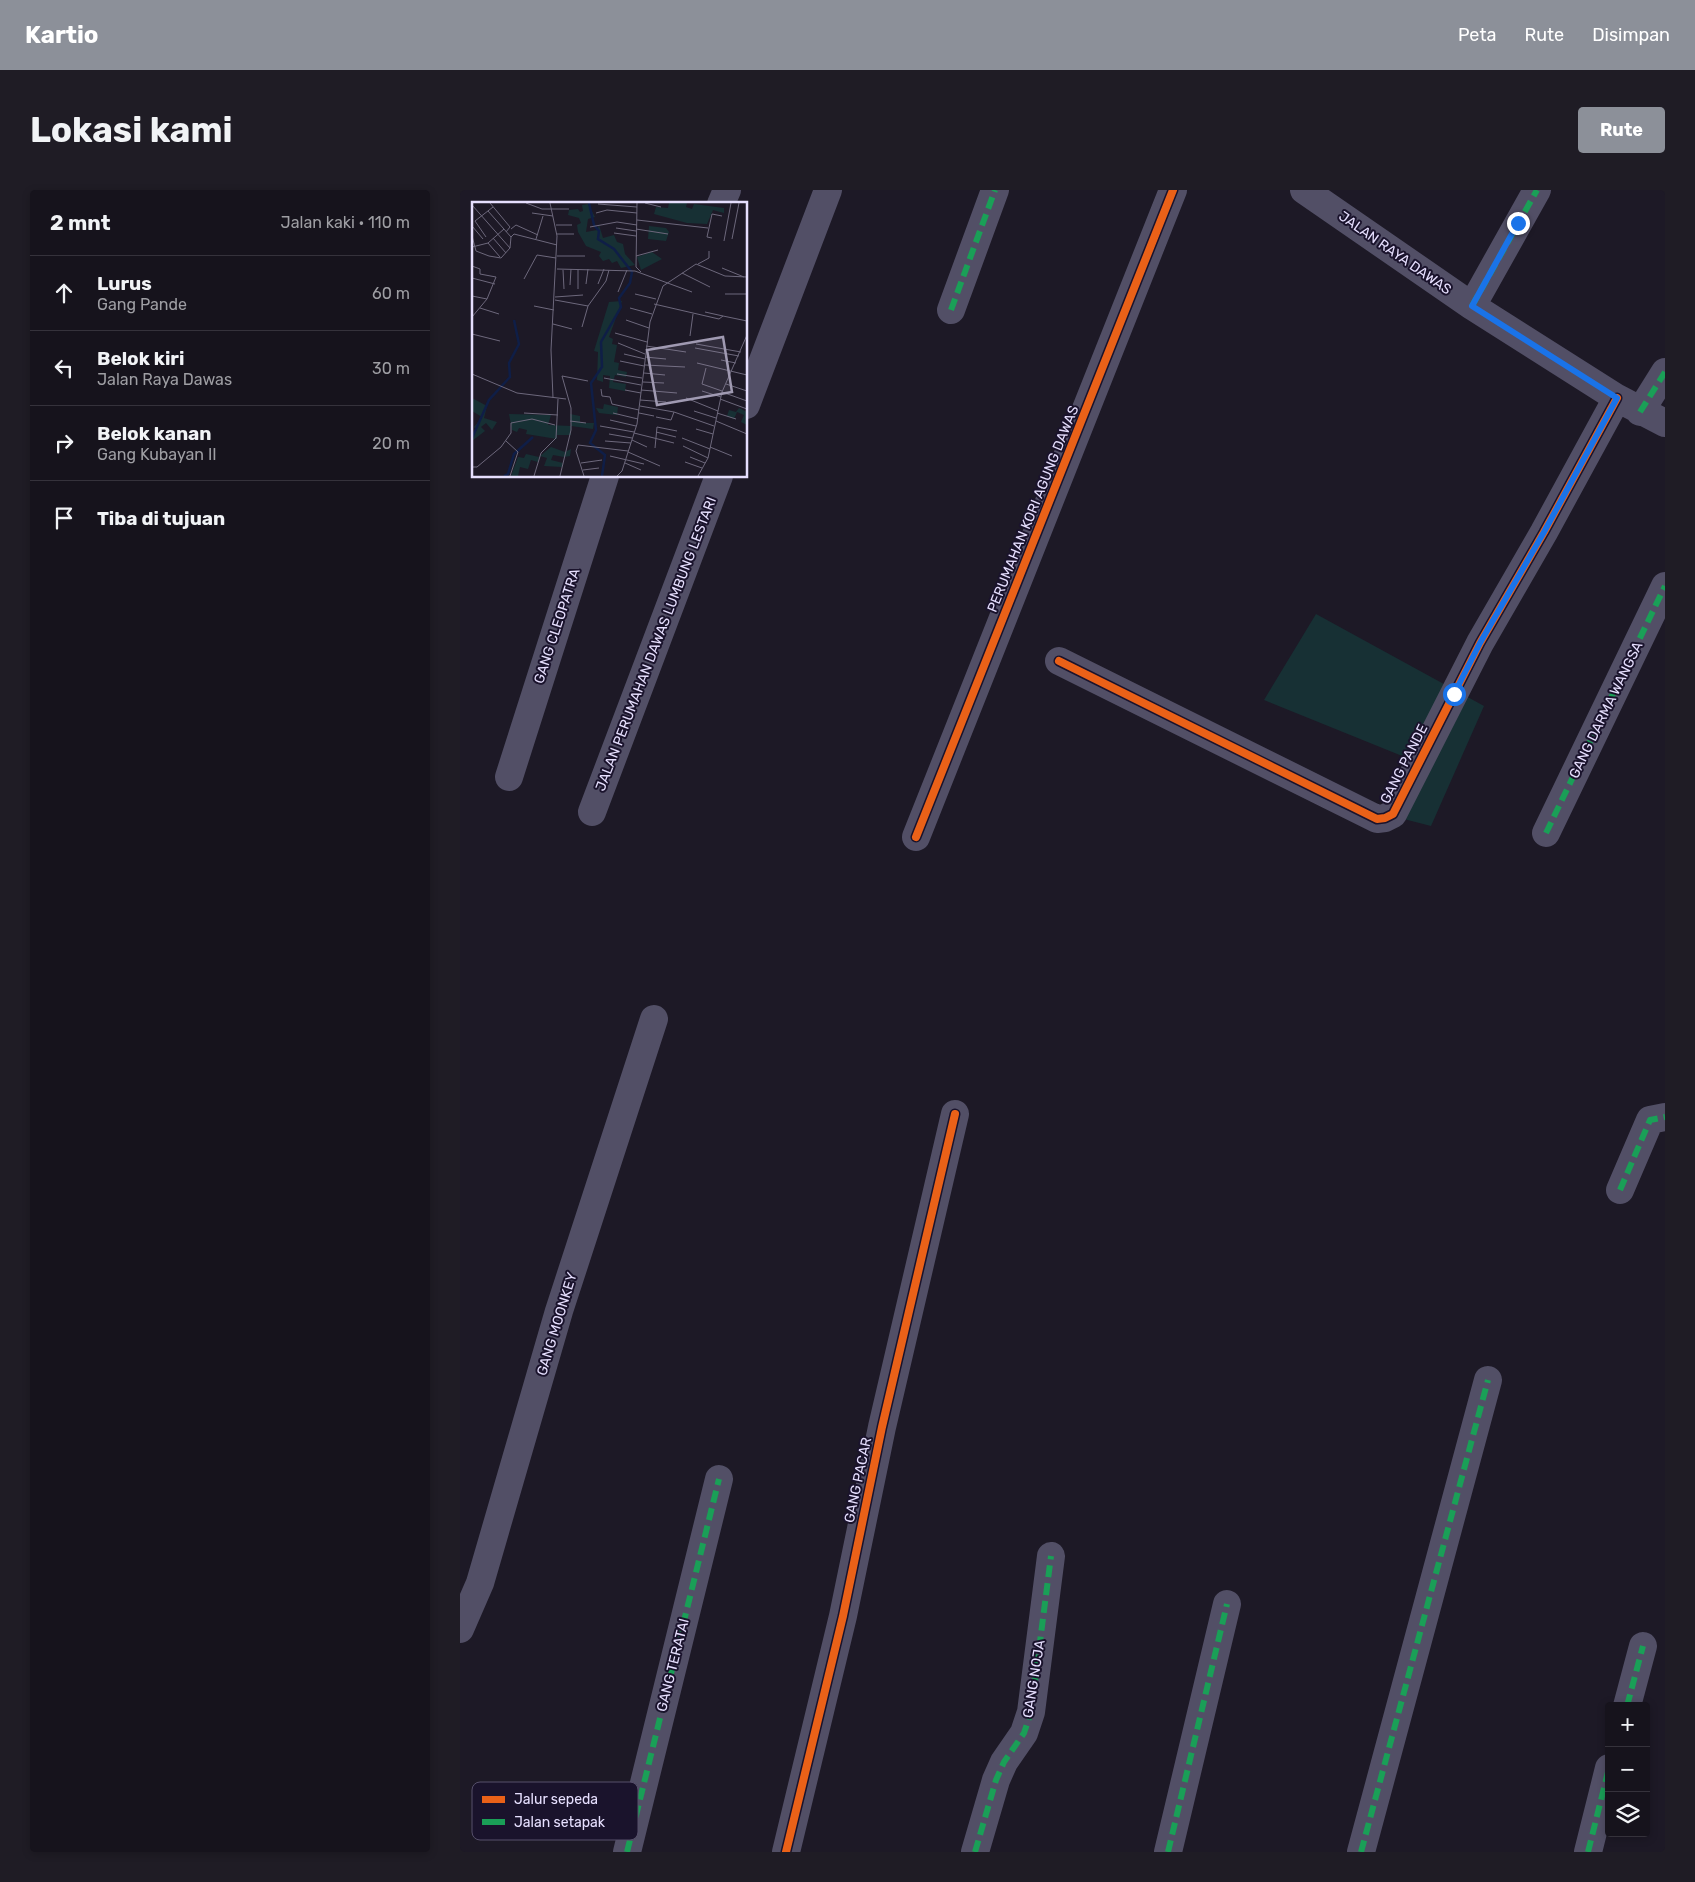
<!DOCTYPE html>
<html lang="id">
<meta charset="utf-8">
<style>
body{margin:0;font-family:Rubik,sans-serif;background:#1f1c25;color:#f1f3f6}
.controls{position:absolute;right:15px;bottom:15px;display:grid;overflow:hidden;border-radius:5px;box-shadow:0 2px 8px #0003}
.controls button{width:45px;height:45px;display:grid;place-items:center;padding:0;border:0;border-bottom:1px solid #35323b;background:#16131c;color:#f1f3f6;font:25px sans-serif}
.stop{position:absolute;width:15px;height:15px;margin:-11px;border:4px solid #1a73e8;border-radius:50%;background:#fff}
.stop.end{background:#1a73e8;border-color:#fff;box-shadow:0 1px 5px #0008}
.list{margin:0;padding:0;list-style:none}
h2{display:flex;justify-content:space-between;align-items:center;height:65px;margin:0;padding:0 20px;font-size:21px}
h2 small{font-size:16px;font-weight:400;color:#9e9ea3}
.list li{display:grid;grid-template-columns:32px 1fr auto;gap:15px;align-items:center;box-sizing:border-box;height:75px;padding:0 20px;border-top:1px solid #35323b}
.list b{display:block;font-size:19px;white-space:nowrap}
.list p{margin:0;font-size:16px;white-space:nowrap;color:#9e9ea3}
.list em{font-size:16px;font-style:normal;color:#9e9ea3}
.icon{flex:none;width:28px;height:28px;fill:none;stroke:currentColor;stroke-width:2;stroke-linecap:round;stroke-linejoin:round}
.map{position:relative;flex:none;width:1205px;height:1662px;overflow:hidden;border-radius:5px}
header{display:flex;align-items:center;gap:30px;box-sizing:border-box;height:70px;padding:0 25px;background:#8c9099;color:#fff}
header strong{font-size:24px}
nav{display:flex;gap:28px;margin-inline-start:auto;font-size:18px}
.intro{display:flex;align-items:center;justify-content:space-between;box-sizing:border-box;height:120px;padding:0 30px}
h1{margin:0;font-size:35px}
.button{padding:12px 22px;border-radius:5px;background:#8c9099;color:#fff;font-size:18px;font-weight:700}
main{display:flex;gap:30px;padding:0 30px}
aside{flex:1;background:#16131c;border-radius:5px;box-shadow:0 2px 8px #0003}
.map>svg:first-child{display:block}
.green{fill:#173034}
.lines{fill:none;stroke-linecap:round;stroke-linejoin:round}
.minor{stroke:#524f66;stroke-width:28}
.quiet{stroke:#1a9f57;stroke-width:6;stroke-dasharray:12 6;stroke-linecap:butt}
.cycleway-casing{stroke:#1a132c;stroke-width:11}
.cycleway{stroke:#ea6118;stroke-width:8}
.route{stroke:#1a73e8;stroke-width:6}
.labels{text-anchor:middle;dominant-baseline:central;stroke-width:4;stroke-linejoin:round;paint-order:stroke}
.street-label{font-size:14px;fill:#e6dffe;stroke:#1a132c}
.inset-river{fill:none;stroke:#0f1e47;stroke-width:2.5}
.inset-road{fill:none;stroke:#6d687c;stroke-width:1}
.view{fill:#a09ab2;fill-opacity:0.15;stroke:#a09ab2;stroke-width:2.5}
.inset-edge{fill:none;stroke:#e6dffe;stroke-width:2.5}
.key{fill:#1a132c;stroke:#57506b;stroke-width:1}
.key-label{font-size:14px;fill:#e6dffe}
</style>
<header>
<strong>Kartio</strong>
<nav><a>Peta</a><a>Rute</a><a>Disimpan</a></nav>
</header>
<div class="intro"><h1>Lokasi kami</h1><a class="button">Rute</a></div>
<main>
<aside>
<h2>2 mnt<small>Jalan kaki · 110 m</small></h2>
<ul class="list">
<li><svg class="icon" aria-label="ahead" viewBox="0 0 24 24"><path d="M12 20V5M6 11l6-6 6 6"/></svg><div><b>Lurus</b><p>Gang Pande</p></div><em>60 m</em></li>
<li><svg class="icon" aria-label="left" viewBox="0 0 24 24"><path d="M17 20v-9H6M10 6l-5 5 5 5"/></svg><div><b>Belok kiri</b><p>Jalan Raya Dawas</p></div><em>30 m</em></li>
<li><svg class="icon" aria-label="right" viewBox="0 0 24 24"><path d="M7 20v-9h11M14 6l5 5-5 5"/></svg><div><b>Belok kanan</b><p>Gang Kubayan II</p></div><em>20 m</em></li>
<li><svg class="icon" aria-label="arrive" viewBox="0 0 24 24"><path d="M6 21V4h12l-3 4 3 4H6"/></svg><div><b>Tiba di tujuan</b></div></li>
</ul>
</aside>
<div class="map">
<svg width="1205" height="1662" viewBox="0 0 1205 1662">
<rect width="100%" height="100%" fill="#1d1926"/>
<!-- green -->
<path class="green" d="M 856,424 L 1024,516 L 971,636 L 936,627 L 957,572 L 804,510 Z"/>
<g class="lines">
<!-- minor -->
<path class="minor" d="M 844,0 L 1012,116 L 1157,208 L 1205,233
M 261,14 L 267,0
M 1012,116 L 1077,0
M 491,120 L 535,0
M 286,215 L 368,0
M 1180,222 L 1205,182
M 599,471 L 917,629 L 925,628 L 933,624 L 1020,453 L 1084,342 L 1157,208
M 49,587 L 145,286
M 132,622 L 259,286
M 1086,643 L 1205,396
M 456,647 L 713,0
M 1160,1000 L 1190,930 L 1205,927
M 0,1439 L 20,1393 L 99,1121 L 194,829
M 1167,1516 L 1183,1456
M 167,1662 L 259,1289
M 326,1662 L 383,1426 L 422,1237 L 495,924
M 515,1662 L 536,1590 L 544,1572 L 564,1543 L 571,1522 L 591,1366
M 708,1662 L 767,1414
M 901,1662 L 1028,1190
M 1128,1662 L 1149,1578"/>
<!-- quiet -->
<path class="quiet" d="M 1012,116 L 1077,0
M 491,120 L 535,0
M 1180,222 L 1205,182
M 1086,643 L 1205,396
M 1160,1000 L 1190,930 L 1205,927
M 1167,1516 L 1183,1456
M 167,1662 L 259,1289
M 515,1662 L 536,1590 L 544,1572 L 564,1543 L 571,1522 L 591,1366
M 708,1662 L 767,1414
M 901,1662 L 1028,1190
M 1128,1662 L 1149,1578"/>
<!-- cycleway casing -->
<g class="cycleway-casing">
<path id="cycleway" d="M 599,471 L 917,629 L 925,628 L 933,624 L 1020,453 L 1084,342 L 1157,208
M 456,647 L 713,0
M 326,1662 L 383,1426 L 422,1237 L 495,924"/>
</g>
<!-- cycleway -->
<use href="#cycleway" class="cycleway"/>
</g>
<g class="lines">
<!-- route -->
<path class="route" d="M 994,504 L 1020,453 L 1084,342 L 1157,208 L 1012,116 L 1058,33"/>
</g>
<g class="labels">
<!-- street labels -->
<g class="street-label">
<text transform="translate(935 63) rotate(35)">JALAN RAYA DAWAS</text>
<text transform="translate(573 319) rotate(-68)">PERUMAHAN KORI AGUNG DAWAS</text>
<text transform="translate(97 436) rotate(-72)">GANG CLEOPATRA</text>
<text transform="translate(196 454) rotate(-69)">JALAN PERUMAHAN DAWAS LUMBUNG LESTARI</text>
<text transform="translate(1146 520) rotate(-64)">GANG DARMA WANGSA</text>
<text transform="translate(944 574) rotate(-63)">GANG PANDE</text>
<text transform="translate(97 1134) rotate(-73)">GANG MOONKEY</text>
<text transform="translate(398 1290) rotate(-78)">GANG PACAR</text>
<text transform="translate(213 1475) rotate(-76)">GANG TERATAI</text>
<text transform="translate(574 1489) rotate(-81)">GANG NOJA</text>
</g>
</g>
<!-- overview -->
<g transform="translate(12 12)">
<rect width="275" height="275" fill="#1d1926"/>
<path d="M 197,1 L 215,1 L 214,5 L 220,7 L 222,2 L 252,6 L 252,11 L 241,8 L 235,22 L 215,21 L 182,12 L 184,5 L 196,6 ZM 116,2 L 123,15 L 116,17 L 114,30 L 125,28 L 127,23 L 131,36 L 142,33 L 145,40 L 151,42 L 153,52 L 163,63 L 149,66 L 145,59 L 140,61 L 137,57 L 131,59 L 127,54 L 129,50 L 114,44 L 106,30 L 105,23 L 109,21 L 107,16 L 96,13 L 97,8 L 106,7 L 108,10 L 111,9 L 110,3 ZM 177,24 L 194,26 L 197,30 L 194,39 L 176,37 ZM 180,50 L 190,57 L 169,68 L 165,55 ZM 150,99 L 137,135 L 141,137 L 140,142 L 145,143 L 142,160 L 147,161 L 146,168 L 155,170 L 154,175 L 143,173 L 141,180 L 154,182 L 153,189 L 137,186 L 138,174 L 131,173 L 131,180 L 125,178 L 126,150 L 122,149 L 137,100 ZM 0,196 L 15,204 L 12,216 L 25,220 L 20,228 L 14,221 L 9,225 L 13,229 L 0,239 L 0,232 L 5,228 L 2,225 L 10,215 L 0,209 ZM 132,202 L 146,205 L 145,213 L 127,211 L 124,206 L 131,207 ZM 267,206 L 275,210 L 275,223 L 269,220 L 272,213 L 265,210 L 262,217 L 255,214 L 257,208 L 264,210 ZM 37,212 L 79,213 L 76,223 L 99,224 L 98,212 L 108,214 L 108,221 L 122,221 L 121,227 L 99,224 L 99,233 L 85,233 L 85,237 L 54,232 L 55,228 L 47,226 L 45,230 L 40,228 ZM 79,245 L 93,250 L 99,247 L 98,254 L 92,255 L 81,253 L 79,258 L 91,261 L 90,265 L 72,264 L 75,256 L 68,254 ZM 54,252 L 67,255 L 66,260 L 59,258 L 56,267 L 48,265 L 46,274 L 39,274 L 46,255 L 52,256 Z" fill="#173034"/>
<path class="inset-river" d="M 117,1 L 122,23 L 127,29 L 126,37 L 142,47 L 160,70 L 158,81 L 147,96 L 149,105 L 129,140 L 130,165 L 119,181 L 124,228 L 118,241 L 133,253 L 130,274M 0,236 L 17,198 L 38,175 L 37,161 L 47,142 L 42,118M 32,274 L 36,272 L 42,252 L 61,235"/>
<path class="inset-road" d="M 18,1 L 38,25 L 34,30M 54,1 L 70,7 L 97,7M 78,1 L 85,34 L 79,148 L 81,196M 165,1 L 164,65 L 169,70M 173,1 L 189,5M 126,2 L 165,5M 0,3 L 38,46M 60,11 L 81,14M 124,11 L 135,8 L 165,11M 165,18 L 236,26M 84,23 L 100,23M 0,24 L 11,37M 118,25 L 145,20 L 165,23M 144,26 L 164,29M 39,27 L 44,23 L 66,33M 164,27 L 196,32M 142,31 L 164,34M 85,32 L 102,32M 0,34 L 4,49 L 17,54 L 29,56 L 38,46 L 39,35 L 16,9M 14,35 L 3,19 L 21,5M 39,35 L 42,32 L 85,43M 21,36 L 34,51M 240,36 L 235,35 L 240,12 L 250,14M 64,37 L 71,14M 260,37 L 267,1M 252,39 L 259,1M 16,41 L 28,55M 0,45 L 16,41 L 32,27M 85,54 L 113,54M 164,54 L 186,48M 226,62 L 237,56 L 237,49M 0,64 L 8,67 L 8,72 L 24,75 L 15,97 L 0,115M 250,66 L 272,75M 85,67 L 163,69 L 220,90M 106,67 L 106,87M 91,68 L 92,87M 210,71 L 238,85M 0,76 L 23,82M 52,77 L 65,53 L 84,56M 114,82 L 116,67M 126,82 L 132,67M 98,83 L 99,67M 146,90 L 155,68M 163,92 L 184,97M 253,92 L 275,92M 0,94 L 15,97M 83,95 L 111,93M 83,98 L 116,104M 182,102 L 247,117 L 251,114 L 275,119M 62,104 L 82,108M 8,106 L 27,112M 158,106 L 180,112M 233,110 L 251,114M 154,118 L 177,126M 81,122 L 100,127M 110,125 L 116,104 L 134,79 L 137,68M 143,131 L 175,140M 0,132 L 28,139M 218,134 L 221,112M 146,141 L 173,152M 224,142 L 269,150M 174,144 L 214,150M 223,146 L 267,154M 152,152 L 173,157M 173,155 L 194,157M 249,158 L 264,161M 148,159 L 172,164M 225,161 L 275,173M 173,163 L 213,165M 234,166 L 230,182 L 250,189M 172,171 L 193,173M 0,172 L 45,191 L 94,197M 145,172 L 170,176M 132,176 L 169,183M 171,180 L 192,181M 254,182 L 275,189M 129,187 L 130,194 L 138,195 L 140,202 L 167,208M 153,188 L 169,191M 169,188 L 205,191M 230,189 L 249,195M 250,190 L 275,199M 214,196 L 246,209M 248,197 L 275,207M 168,198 L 194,200M 168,204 L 202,210 L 242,224M 222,209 L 244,216M 52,211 L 86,213M 141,211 L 166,217M 167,211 L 182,214M 245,211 L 264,217M 184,215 L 199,218 L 202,210M 138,218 L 164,224M 98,219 L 114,221M 244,219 L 275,232M 128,224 L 162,230M 224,227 L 241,232M 184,230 L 204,235M 162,231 L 202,241M 137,232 L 160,236M 210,236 L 238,247M 160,238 L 175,245M 34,239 L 46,250 L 38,274M 133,239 L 159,241M 211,244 L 236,256M 238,245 L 260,254M 183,246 L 185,225 L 205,229M 156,250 L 188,264M 138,254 L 172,262M 218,255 L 233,261M 213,260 L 230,266M 109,261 L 130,258M 153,261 L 169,268M 0,265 L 5,265 L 29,245 L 39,231 L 39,221 L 60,217 L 83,223M 111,268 L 127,266M 62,274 L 69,251 L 84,236 L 86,197M 88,274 L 99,228 L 99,206 L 90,174 L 116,179M 112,274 L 104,249 L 106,243 L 156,249M 145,274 L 150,269 L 165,222 L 178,120 L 191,84 L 224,62 L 253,74 L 275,75M 226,274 L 236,256 L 250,190 L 275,133"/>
<path class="view" d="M 251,135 L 260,190 L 185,203 L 175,148 Z"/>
<rect width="275" height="275" class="inset-edge"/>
</g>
<!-- legend -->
<rect x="12" y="1592" width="166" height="58" rx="8" class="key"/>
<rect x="22" y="1606" width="23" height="7" fill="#ea6118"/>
<rect x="22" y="1629" width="23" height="6" fill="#1a9f57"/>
<g class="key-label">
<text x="54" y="1614">Jalur sepeda</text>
<text x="54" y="1637">Jalan setapak</text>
</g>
</svg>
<div class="controls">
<button>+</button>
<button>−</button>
<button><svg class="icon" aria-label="layers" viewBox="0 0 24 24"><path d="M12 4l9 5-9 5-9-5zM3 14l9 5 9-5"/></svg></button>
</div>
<div class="stop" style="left:994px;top:504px"></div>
<div class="stop end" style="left:1058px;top:33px"></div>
</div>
</main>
